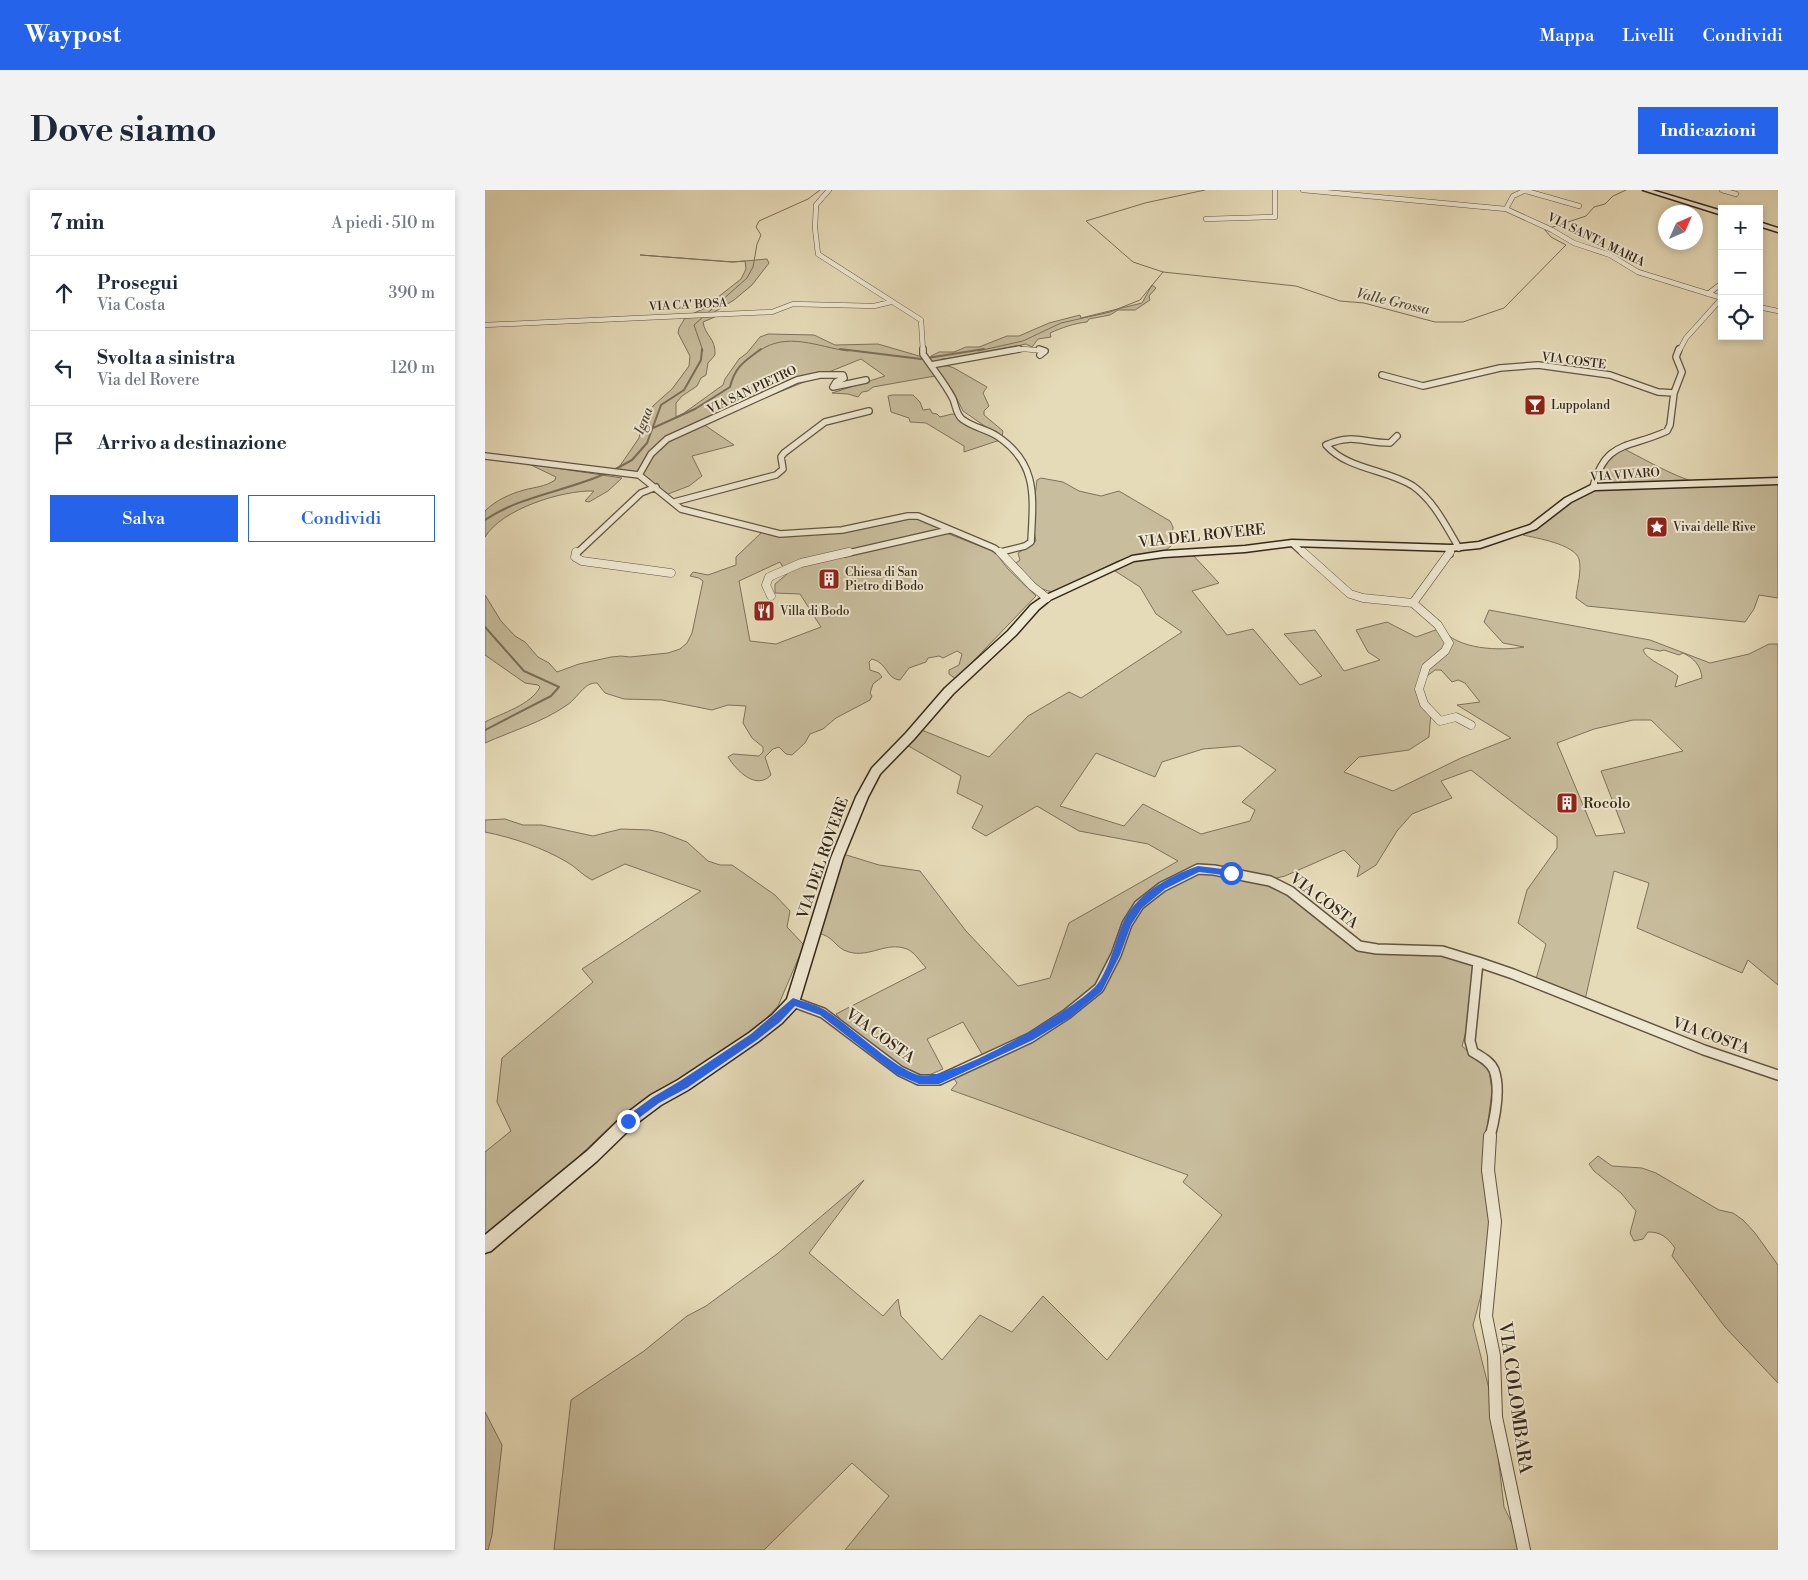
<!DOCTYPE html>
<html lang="it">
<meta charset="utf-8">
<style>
body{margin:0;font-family:"Libre Bodoni",serif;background:#f2f2f3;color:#1f2937}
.controls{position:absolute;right:15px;top:15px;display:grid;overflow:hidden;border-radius:0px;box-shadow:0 2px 8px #0003}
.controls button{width:45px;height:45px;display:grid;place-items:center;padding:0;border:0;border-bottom:1px solid #e0e1e3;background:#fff;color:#1f2937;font:25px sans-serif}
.compass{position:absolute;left:1173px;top:15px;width:45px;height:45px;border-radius:50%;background:#fff;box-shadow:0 2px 8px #0003;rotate:45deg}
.stop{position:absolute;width:15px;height:15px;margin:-11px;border:4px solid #2563eb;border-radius:50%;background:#fff}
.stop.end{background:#2563eb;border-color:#fff;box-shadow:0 1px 5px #0008}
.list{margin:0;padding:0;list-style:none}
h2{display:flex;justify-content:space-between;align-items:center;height:65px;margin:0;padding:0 20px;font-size:21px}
h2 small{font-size:16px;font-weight:400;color:#747a83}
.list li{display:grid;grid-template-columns:32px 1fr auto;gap:15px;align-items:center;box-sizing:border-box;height:75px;padding:0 20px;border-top:1px solid #e0e1e3}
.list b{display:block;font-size:19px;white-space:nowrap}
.list p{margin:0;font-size:16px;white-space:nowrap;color:#747a83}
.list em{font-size:16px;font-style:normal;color:#747a83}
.actions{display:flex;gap:10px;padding:15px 20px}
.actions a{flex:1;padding:11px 0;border:1px solid #2563eb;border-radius:0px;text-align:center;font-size:18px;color:#2563eb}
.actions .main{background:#2563eb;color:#fff}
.icon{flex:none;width:28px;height:28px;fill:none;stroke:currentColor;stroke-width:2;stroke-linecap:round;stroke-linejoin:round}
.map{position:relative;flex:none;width:1293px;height:1360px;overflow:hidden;border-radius:0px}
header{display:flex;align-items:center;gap:30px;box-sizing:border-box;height:70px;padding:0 25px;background:#2563eb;color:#fff}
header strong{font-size:24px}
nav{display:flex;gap:28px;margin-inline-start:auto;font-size:18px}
.intro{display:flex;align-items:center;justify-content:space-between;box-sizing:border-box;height:120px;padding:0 30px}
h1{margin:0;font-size:35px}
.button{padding:12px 22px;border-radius:0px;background:#2563eb;color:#fff;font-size:18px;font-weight:700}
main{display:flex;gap:30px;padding:0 30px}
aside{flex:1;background:#fff;border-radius:0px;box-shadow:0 2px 8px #0003}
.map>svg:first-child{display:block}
.green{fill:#c8bd9d;stroke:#7e725c;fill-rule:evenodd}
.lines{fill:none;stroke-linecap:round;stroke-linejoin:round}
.stream-far1{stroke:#7b6f58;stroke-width:1}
.stream{stroke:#7b6f58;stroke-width:2}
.street-far4-casing{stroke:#615542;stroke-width:5.5}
.street-far3-casing{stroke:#615542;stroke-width:8}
.street-far2-casing{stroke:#615542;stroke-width:9}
.street-far1-casing{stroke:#615542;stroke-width:12}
.street-casing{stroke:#615542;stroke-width:14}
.secondary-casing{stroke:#35281a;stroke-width:3}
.street-far4{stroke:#efe8d1;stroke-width:4.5}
.street-far3{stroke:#efe8d1;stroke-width:5.5}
.street-far2{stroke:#efe8d1;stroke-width:8}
.street-far1{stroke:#efe8d1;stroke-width:9}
.street{stroke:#efe8d1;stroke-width:12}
.secondary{fill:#efe8d1;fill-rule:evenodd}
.route{fill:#2563eb}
.labels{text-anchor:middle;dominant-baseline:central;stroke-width:4;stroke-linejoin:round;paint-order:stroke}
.far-street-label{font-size:12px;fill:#35281a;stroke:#efe8d1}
.far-poi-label{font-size:12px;fill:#35281a;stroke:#efe8d1;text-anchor:start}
.far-water-label{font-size:14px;font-style:italic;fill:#584b39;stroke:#efe8d1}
.street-label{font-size:15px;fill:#35281a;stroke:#efe8d1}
.poi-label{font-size:15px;fill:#35281a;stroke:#efe8d1;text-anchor:start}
.near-street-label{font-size:18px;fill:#35281a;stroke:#efe8d1}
</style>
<header>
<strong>Waypost</strong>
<nav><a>Mappa</a><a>Livelli</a><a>Condividi</a></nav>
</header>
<div class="intro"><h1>Dove siamo</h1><a class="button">Indicazioni</a></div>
<main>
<aside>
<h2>7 min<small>A piedi · 510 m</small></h2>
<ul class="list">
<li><svg class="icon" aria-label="ahead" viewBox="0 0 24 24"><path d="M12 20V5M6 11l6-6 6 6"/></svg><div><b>Prosegui</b><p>Via Costa</p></div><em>390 m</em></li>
<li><svg class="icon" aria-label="left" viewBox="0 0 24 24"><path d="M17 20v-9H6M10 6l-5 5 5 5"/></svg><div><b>Svolta a sinistra</b><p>Via del Rovere</p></div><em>120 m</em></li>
<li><svg class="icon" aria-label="arrive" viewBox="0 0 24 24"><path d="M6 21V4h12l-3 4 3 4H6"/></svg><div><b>Arrivo a destinazione</b></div></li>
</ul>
<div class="actions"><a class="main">Salva</a><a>Condividi</a></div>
</aside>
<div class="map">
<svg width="1293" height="1360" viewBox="0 0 1293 1360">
<rect width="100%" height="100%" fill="#e6dbb8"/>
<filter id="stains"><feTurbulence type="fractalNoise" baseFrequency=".004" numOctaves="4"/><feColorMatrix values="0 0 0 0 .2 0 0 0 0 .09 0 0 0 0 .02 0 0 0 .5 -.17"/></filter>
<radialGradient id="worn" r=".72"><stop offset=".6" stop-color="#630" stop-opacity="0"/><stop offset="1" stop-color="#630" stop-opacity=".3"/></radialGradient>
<!-- green -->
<path class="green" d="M 155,65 L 156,65 L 249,72 L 282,69 L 284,73 L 267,95 L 249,110 L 226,124 L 207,124 L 218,119 L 256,89 L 261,79 L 260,71 L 246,72 Z
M 667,95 L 671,98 L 664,106 L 665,110 L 650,120 L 633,120 L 625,125 L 604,129 L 602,132 C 590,133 576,138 565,143 L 566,147 L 553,149 L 547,157 L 541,154 L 478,167 L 457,169 L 451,172 L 453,176 L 463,176 L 469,178 L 502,197 L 498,203 L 504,216 L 499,221 L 499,225 L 518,241 L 517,248 L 478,221 L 468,201 L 445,169 L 446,166 L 454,162 L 469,162 L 481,157 L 494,157 L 522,146 L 534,146 L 564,133 L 595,125 L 596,128 L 657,113 Z
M 232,126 L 218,132 C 220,146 231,148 230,165 L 223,173 L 221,185 L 216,188 L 212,196 L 197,206 L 191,213 L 191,227 L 199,223 L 238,195 L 240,189 L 254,169 L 262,163 L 275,147 L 283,144 L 329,145 L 350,155 L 393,154 L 441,168 L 450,186 L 388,197 L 383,201 L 377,202 L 373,207 L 363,204 L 347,203 L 400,186 L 376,169 L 282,207 L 271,209 L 218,234 L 249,255 L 207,266 L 217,286 L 204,296 L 183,304 L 166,291 L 130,283 L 154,248 L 158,228 L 169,215 L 187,199 L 204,176 L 205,166 L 193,143 L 194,138 L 200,128 Z
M 407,205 L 428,205 L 435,212 L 438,220 L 445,219 L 447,223 L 452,224 L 455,227 L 467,224 L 477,225 L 515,250 L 479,262 L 479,256 L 441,233 L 425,232 L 424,228 L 406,222 L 403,206 Z
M 1135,257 C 1164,271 1196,292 1228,296 C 1249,298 1272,295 1293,293 L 1293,408 L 1274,405 L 1269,419 L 1260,432 L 1102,416 L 1091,408 C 1092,397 1097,380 1094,369 C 1089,354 1051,348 1038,345 L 1063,329 L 1110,292 L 1119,267 Z
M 44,274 L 137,288 L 123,301 L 104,312 L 100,311 L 109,301 C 77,300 17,319 0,347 L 0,321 C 11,310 25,304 39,300 C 50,297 60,297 70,290 L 71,287 Z
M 556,288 L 578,292 L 594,301 L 616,306 L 634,301 L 685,331 L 688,337 L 687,355 L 680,361 L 653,365 L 633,371 L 569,402 C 551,400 541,388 527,376 L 535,370 L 533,363 L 551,351 L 547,332 L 552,290 Z
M 418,327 L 436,329 L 464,344 L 510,362 L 523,379 L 551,406 L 471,489 L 464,484 L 464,480 L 474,475 L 477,464 L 472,461 L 458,468 L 454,466 L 443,468 L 441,472 L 424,478 L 415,490 C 401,489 403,473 387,469 L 384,472 L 385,480 L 394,483 L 397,487 L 388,494 L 385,503 L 387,506 L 385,510 L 351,528 L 338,539 L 325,544 L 320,553 L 307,565 L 301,564 L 294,557 L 288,559 L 280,567 L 286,585 C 271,601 251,580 243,567 L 248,564 L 274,566 L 278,562 L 278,557 L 267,548 L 258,533 L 261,516 L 243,515 L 227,520 L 177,510 L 139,509 L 120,503 L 112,493 C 99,492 93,508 82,515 C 58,532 27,541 0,553 L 0,532 C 17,523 46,515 55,497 L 53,495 L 40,493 L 0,465 L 0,405 L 16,431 L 30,446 L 40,452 L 53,467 L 64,473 L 72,482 L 94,474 L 126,467 L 136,466 L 145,467 L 183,463 L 195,459 L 202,453 L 207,443 L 218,391 L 214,388 L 205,386 L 208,382 L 223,385 L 251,375 L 251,367 L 277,342 L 360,341 ZM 295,372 L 302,384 L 290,394 L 290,403 L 315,404 L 336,437 L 291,454 L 265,451 L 254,391 Z
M 706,363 L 734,393 L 707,401 L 742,445 L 768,439 L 815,495 L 837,486 L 799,444 L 830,440 L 859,481 L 895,470 L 883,462 L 871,440 L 902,432 L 931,447 L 956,438 C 972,460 1015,461 1039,457 L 1018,453 L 999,432 L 1004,420 L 1165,450 L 1225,473 L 1264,464 L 1284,454 L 1293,454 L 1293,795 L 1263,770 L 1257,783 L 1152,738 L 1164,693 L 1129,681 L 1100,810 L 1051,789 L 1061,754 L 1033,733 L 1042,700 L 1072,658 L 1072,647 L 986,580 L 956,591 L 967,608 L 927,624 L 912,641 L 891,675 L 872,687 L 875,676 L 859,660 L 800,686 L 783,690 L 780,695 L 807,706 L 869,755 L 957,758 L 960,756 L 999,777 L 977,856 L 1004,880 L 1007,901 L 1000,955 L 1015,1034 L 988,1135 L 1006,1207 L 1019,1317 L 1040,1360 L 360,1360 L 404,1306 L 367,1273 L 279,1360 L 69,1360 L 86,1210 L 159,1161 L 202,1126 L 221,1116 L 292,1064 L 379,990 L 324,1063 L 398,1126 L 413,1109 L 416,1126 L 457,1170 L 495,1125 L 527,1142 L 558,1106 L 622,1170 L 737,1025 L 698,992 L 703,985 L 466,900 L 472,893 L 467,886 L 500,869 L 478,832 L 442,849 L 458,879 L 444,885 L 430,884 L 375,852 L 351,824 L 441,778 C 436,772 428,761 422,759 C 401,751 385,768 364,762 C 349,758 350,746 332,743 L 355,663 L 394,675 L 435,681 L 481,741 L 533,796 L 565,788 L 584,733 L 693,671 L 663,654 L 594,641 L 552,616 L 501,646 L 487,638 L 498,616 L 472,603 L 476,586 L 420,554 L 434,539 L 504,567 L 543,526 L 584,502 L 596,508 L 697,442 L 671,424 L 655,397 L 627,379 L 655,369 ZM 1161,458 L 1175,461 L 1179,460 L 1194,465 L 1198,463 C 1209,468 1216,476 1217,488 L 1190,497 L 1193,486 C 1183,477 1162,471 1158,460 ZM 950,480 L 956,480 L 967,492 L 973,490 L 980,493 L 995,512 L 972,515 L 1026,548 L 976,568 L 908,601 L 859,582 L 874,567 L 924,560 L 944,547 L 946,521 L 930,501 L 936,493 L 934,492 ZM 1148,530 L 1166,530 L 1198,561 L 1116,581 L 1140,643 L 1111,646 L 1072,553 L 1109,539 ZM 755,556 L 791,580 L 757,612 L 770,620 L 765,631 L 716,644 L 658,614 L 639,636 L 575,616 L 611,563 L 670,587 L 677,572 L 718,559 Z
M 20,629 L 38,635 L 57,635 L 108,646 L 136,639 L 165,640 L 178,643 L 202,652 L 223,671 L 235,675 L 247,675 L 290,705 L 305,721 L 302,737 L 319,755 L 293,816 L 272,838 L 131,931 L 43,1015 L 0,1047 L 0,962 L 26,941 L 12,912 L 17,868 L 108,792 L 97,779 L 216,701 L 140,674 L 107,690 C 97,685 91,677 82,672 C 56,657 29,648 0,642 L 0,630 Z
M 1113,966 L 1127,976 L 1157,978 L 1171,983 L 1234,1020 L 1248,1023 L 1258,1030 L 1270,1043 L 1293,1075 L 1293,1193 L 1240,1137 L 1187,1066 L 1190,1058 C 1182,1047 1176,1042 1163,1042 L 1158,1049 L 1149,1051 L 1145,1043 L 1151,1021 L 1136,1003 L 1109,981 L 1104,974 Z
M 0,1222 L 17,1255 L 7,1345 L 3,1360 L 0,1360 Z"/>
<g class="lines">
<!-- stream-far1 -->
<path class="stream-far1" d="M 720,0 L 660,13 L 601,31 L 648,72 L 678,82 L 811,96 L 855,111 L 879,113 L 950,132 L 978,132 L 1019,118 L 1081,55 L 1066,47 L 1060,40
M 1065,38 L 1101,26 L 1109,17 L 1120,14 L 1128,6 L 1141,0
M 218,161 L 209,135 L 262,88 L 268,77 L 272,54 L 276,45 L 271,37 L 274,31 L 323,9 L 335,0
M 274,161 C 302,141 333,157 363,161
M 493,161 L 538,151 L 576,133 L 625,122 L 655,110 L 678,82"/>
<!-- stream -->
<path class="stream" d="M 355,159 L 436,169 L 499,159
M 168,238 L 210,219 L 245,197 C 250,176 260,171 276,159
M 127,281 L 147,270 L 162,253 L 176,215 L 199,200 L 216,170 L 217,159
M 0,330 C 35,306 82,301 122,283
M 0,437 L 39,481 L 74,497 L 66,506 L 0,540"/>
<!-- street-far4 casing -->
<g class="street-far4-casing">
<path id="street-far4" d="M 344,0 L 331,15 L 330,38 L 333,64 L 436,130 L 438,161
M 818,0 L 1021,19 L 1067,40 L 1089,53 L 1125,65 L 1153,82 L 1237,108
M 1038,0 L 1094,16
M 1237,0 L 1251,4
M 1021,19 L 1028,6 L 1041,0
M 721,29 L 790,27 L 790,0
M 1223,104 L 1237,93
M 1274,117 L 1293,121
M 0,135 L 287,122 L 308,114 L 389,116 L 406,112
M 522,161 L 539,159 L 559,161
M 1194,161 L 1201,148 L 1237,108"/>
</g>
<!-- street-far3 casing -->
<g class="street-far3-casing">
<path id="street-far3" d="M 438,159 L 438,164 C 448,179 460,193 468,209 C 471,216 471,224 477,229 C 487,237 501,239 512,246 C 554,274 548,308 546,352 L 540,356 L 516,362
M 554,159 L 560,161 L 555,165
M 446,175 L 534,159
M 897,185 L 938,196 L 1015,178 L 1053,175 L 1125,185 L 1173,202 L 1189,203
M 912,246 L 905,253 C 878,253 868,243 841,255 C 863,280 901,279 928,296 C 949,311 961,336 974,358
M 0,266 L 154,285 L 196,319 L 295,344 L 357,340 L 423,326 L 433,326 L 509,358 L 517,364
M 154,285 L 166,264 L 182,249 L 312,190 L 335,185 L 358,185 L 359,188 L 351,192 L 348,197 L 381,190
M 1108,297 C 1121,249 1144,259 1182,241 L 1185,235 L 1189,203 L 1197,182 L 1191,167 L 1194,159
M 189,312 L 291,285 L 298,279 L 296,267 L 299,263 L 340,232 L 384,221
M 807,353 L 819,364
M 91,364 L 156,303 L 171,297
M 359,364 L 464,340
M 965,364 L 966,358"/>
</g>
<!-- street-far2 casing -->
<g class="street-far2-casing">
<path id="street-far2" d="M 91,362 L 90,367 L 97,371 L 186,383
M 515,362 L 547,396 L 562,408
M 818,362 L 865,404 L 878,408 L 928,413
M 965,362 L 928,413 L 953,435 L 964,453 L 960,461 L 941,477 L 934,499 L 939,514 L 955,531 L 971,527 L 986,535
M 286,406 L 281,395 L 284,387 L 316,373 L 364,362"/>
</g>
<!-- street-far1 casing -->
<g class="street-far1-casing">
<path id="street-far1" d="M 993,772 L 985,851 L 988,862 C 996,867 1005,871 1009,880 C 1016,899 1010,928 1005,947
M 308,812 L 338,823 L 415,881 L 434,890 L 454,890 L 545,848 L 582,824 L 614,798 L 631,765 L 642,734 L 654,715 L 677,697 L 713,679 L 729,680 L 785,691 L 805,701 L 874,756 L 892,759 L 957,761 L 993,772 L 1028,784 L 1219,860 L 1293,885"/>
</g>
<!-- street casing -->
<g class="street-casing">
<path id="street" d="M 1005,946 L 1003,980 L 1010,1032 L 1001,1126 L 1009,1166 L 1011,1227 L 1039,1360"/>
</g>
<!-- secondary casing -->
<g class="secondary-casing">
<path id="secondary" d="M 1158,0 L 1167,0 L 1237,21 L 1237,25 Z
M 1274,32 L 1293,38 L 1293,42 L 1274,36 Z
M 1293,288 L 1293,294 L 1110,300 L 1086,312 L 1051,339 L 995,358 L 966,361 L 807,356 L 760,362 L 679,367 L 649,371 L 565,410 L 554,419 L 531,445 L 468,504 L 429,549 L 395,584 L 383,607 L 358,668 L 313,816 L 297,833 L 274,851 L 203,900 L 176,915 L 148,936 L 112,971 L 6,1061 L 0,1063 L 0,1045 L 102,961 L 138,926 L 166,905 L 193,890 L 264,843 L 287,825 L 302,809 L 346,668 L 371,607 L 387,578 L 421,543 L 460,498 L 523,441 L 546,415 L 559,406 L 647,366 L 679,361 L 760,356 L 807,350 L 966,355 L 994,352 L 1045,335 L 1080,308 L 1108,294 Z"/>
</g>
<!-- street-far4 -->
<use href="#street-far4" class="street-far4"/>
<!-- street-far3 -->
<use href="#street-far3" class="street-far3"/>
<!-- street-far2 -->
<use href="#street-far2" class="street-far2"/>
<!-- street-far1 -->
<use href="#street-far1" class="street-far1"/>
<!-- street -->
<use href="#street" class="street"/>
<!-- secondary -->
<use href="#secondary" class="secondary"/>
</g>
<!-- route -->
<path class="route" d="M 713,676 L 746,680 L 750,683 L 746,686 L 714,682 L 680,699 L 657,718 L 646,735 L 635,765 L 617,801 L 586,827 L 548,850 L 454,894 L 434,894 L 411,884 L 335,825 L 310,816 L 295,832 L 272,850 L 202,898 L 174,913 L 146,934 L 139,934 L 139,928 L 168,907 L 195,891 L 266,844 L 308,808 C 319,812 334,815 343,822 C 368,838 407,877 433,885 C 463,894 586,821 610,797 C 623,783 630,752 637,735 C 649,705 684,686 713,676 Z"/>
<!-- icons -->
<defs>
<g id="bar-square" transform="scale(1.125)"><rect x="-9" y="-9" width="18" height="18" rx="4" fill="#8f2418" stroke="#efe8d1"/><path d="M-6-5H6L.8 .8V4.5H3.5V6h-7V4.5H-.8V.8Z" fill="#fff"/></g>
<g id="sight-square" transform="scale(1.125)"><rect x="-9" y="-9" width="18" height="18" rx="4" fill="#8f2418" stroke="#efe8d1"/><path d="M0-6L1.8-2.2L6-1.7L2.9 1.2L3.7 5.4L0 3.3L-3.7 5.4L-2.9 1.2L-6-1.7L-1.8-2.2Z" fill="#fff"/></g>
<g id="building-square" transform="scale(1.125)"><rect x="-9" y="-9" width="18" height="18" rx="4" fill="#8f2418" stroke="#efe8d1"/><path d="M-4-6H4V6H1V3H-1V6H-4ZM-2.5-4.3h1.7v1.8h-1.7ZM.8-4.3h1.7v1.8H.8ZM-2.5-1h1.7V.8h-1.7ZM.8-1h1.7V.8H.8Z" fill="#fff"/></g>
<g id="restaurant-square" transform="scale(1.125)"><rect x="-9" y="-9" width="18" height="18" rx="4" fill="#8f2418" stroke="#efe8d1"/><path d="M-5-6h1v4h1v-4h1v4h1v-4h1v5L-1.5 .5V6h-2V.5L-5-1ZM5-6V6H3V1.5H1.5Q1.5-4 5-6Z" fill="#fff"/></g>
</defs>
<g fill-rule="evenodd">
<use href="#bar-square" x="1050" y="215"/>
<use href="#sight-square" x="1172" y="337"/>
<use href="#building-square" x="344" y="389"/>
<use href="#restaurant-square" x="279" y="421"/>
<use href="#building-square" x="1082" y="613"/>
</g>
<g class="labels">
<!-- far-street labels -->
<g class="far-street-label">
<text transform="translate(1111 50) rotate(26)">VIA SANTA MARIA</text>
<text transform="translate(203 115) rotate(-3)">VIA CA' BOSA</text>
<text transform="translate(1089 171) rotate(7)">VIA COSTE</text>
<text transform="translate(267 200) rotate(-25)">VIA SAN PIETRO</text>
<text transform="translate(1140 285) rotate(-4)">VIA VIVARO</text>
</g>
<!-- far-poi labels -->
<g class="far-poi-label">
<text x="1066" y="215">Luppoland</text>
<text x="1188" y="337">Vivai delle Rive</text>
<text x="360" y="382">Chiesa di San<tspan x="360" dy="14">Pietro di Bodo</tspan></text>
<text x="295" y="421">Villa di Bodo</text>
</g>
<!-- far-water labels -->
<g class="far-water-label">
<text transform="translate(908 112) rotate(13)">Valle Grossa</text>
<text transform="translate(159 231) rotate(-69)">Igna</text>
</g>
<!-- street labels -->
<g class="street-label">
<text transform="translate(717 346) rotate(-6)">VIA DEL ROVERE</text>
<text transform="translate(338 668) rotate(-71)">VIA DEL ROVERE</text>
<text transform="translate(839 711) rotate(37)">VIA COSTA</text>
<text transform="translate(395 846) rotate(36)">VIA COSTA</text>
<text transform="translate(1226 846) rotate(20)">VIA COSTA</text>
</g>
<!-- poi labels -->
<g class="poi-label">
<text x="1098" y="613">Rocolo</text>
</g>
<!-- near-street labels -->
<g class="near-street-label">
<text transform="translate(1030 1208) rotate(82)">VIA COLOMBARA</text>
</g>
</g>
<rect width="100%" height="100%" filter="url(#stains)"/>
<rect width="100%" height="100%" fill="url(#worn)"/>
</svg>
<div class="controls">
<button>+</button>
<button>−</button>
<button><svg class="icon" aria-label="locate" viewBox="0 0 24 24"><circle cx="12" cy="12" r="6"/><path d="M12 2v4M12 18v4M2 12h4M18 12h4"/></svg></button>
</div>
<svg class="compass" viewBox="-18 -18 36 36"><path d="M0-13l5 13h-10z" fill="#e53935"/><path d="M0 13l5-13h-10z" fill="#747a83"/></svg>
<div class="stop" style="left:746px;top:683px"></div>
<div class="stop end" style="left:143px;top:931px"></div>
</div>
</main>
